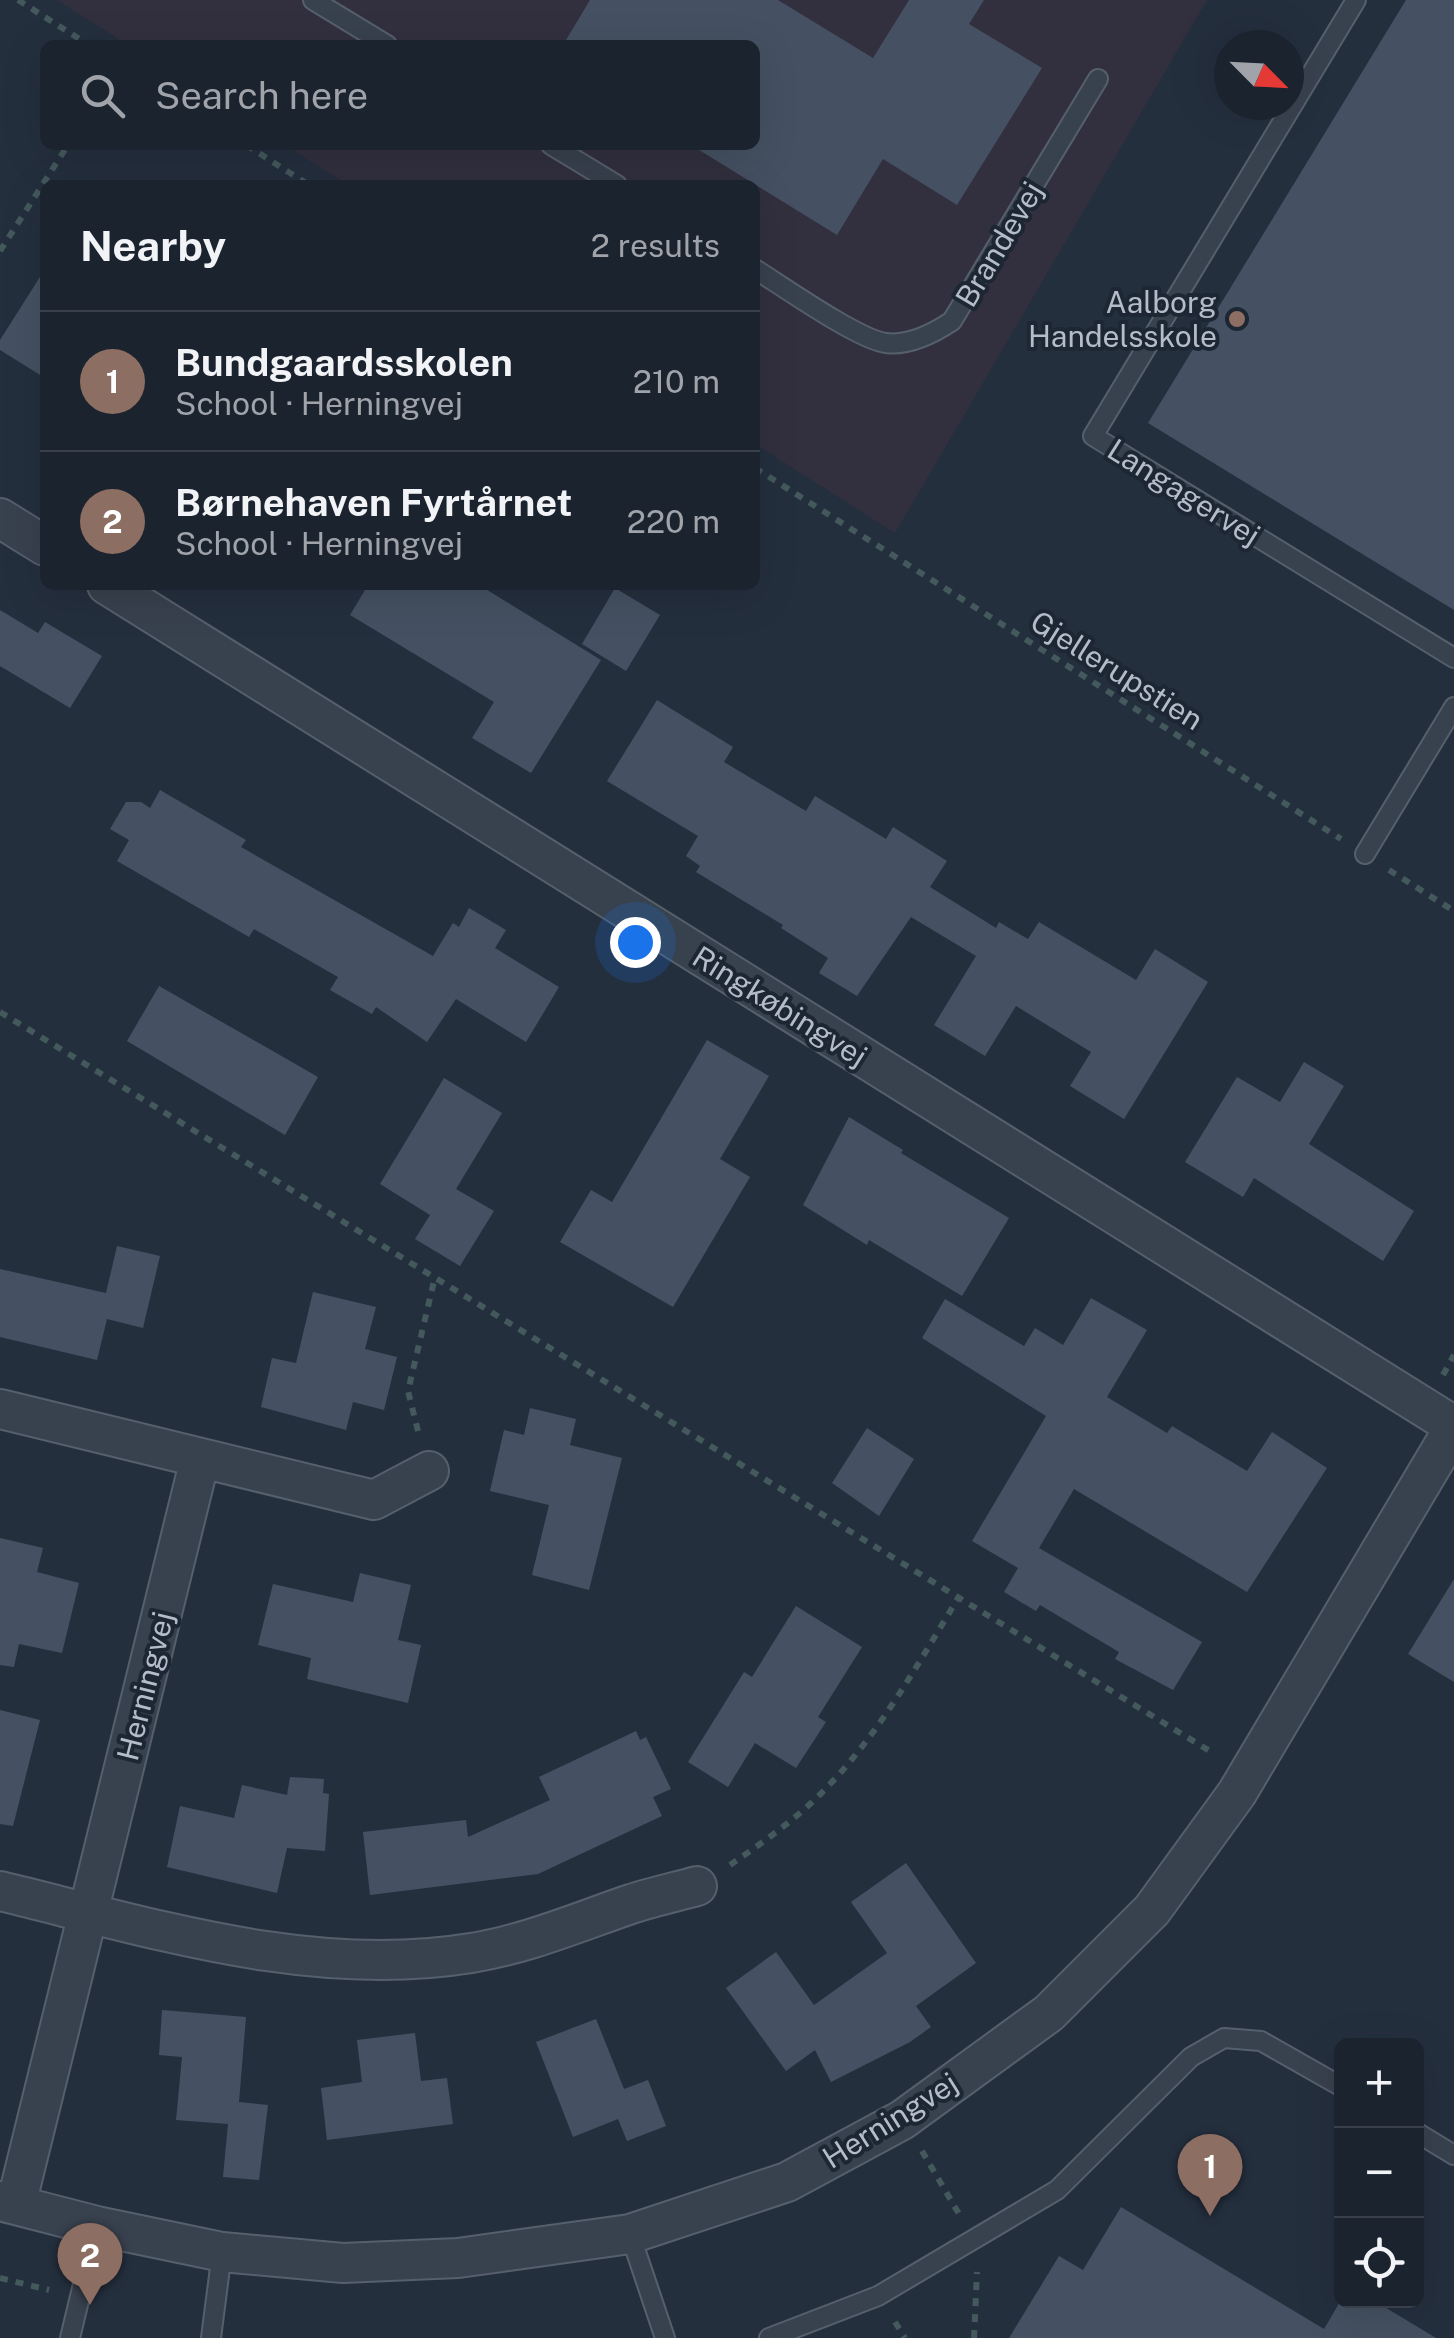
<!DOCTYPE html>
<meta charset="utf-8">
<style>
body{margin:0;font-family:"Public Sans",sans-serif;background:#242b36;color:#f1f3f6}
.controls{position:absolute;right:30px;bottom:30px;display:grid;overflow:hidden;border-radius:15px;box-shadow:0 10px 40px #0002}
.controls button{width:90px;height:90px;display:grid;place-items:center;padding:0;border:0;border-bottom:2px solid #39404a;background:#1b232e;color:#f1f3f6;font:50px sans-serif}
.compass{position:absolute;left:1214px;top:30px;width:90px;height:90px;border-radius:50%;background:#1b232e;box-shadow:0 10px 40px #0002;rotate:114deg}
.you{position:absolute;left:635px;top:942px;width:35px;height:35px;margin:-25px;border:8px solid #fff;border-radius:50%;background:#1a73e8;box-shadow:0 0 0 15px #1a73e833}
.badge{display:grid;place-items:center;width:65px;height:65px;border-radius:50%;background:#8ab4f8;color:#fff;font-size:32px;font-weight:700}
.pin{position:absolute;translate:-50% -82px;filter:drop-shadow(0 2px 5px #0008)}
.pin::after{content:'';position:absolute;top:52px;width:35px;height:30px;background:inherit;clip-path:polygon(0 0,100% 0,50% 100%)}
.list{margin:0;padding:0;list-style:none}
h2{display:flex;justify-content:space-between;align-items:center;height:130px;margin:0;padding:0 40px;font-size:42px}
h2 small{font-size:32px;font-weight:400;color:#a0a4aa}
.list li{display:grid;grid-template-columns:65px 1fr auto;gap:30px;align-items:center;box-sizing:border-box;height:140px;padding:0 40px;border-top:2px solid #39404a}
.list b{display:block;font-size:38px;white-space:nowrap}
.list p{margin:0;font-size:32px;white-space:nowrap;color:#a0a4aa}
.list em{font-size:32px;font-style:normal;color:#a0a4aa}
.icon{flex:none;width:55px;height:55px;fill:none;stroke:currentColor;stroke-width:2;stroke-linecap:round;stroke-linejoin:round}
.map{position:relative;flex:none;width:1454px;height:2338px;overflow:hidden}
.search{position:absolute;background:#1b232e;box-shadow:0 10px 40px #0002;left:40px;top:40px;width:720px;height:110px;display:flex;align-items:center;gap:25px;box-sizing:border-box;padding:0 35px;border-radius:15px;color:#a0a4aa;font-size:38px}
.panel{position:absolute;background:#1b232e;box-shadow:0 10px 40px #0002;left:40px;top:180px;width:720px;height:410px;border-radius:15px}
.map>svg:first-child{display:block}
.medical{fill:#32303f}
.building{fill:#455162}
.lines{fill:none;stroke-linecap:round;stroke-linejoin:round}
.lane-casing{stroke:#565f6c;stroke-width:22}
.street-casing{stroke:#565f6c;stroke-width:42}
.path{stroke:#44595c;stroke-width:6;stroke-dasharray:8 8;stroke-linecap:butt}
.lane{stroke:#38414e;stroke-width:18}
.street{stroke:#38414e;stroke-width:38}
.education-dot{fill:#8d6e63;stroke:#1d2633;stroke-width:4}
.labels{text-anchor:middle;dominant-baseline:central;stroke-width:8;stroke-linejoin:round;paint-order:stroke}
.street-label{font-size:30px;fill:#b4bcc9;stroke:#1d2633}
.poi-label{font-size:30px;fill:#b4bcc9;stroke:#1d2633;text-anchor:end}
</style>
<div class="map">
<svg width="1454" height="2338" viewBox="0 0 1454 2338">
<rect width="100%" height="100%" fill="#242f3e"/>
<!-- medical -->
<path class="medical" d="M 57,0 L 1207,0 L 895,533 L 755,444 L 755,185 L 348,185 L 285,145 L 755,145 L 755,45 L 128,45 Z"/>
<!-- building -->
<path class="building" d="M 590,0 L 778,0 L 873,58 L 909,0 L 984,0 L 969,24 L 1042,68 L 957,205 L 883,159 L 837,235 L 691,145 L 755,145 L 755,45 L 563,45 Z
M 1406,0 L 1454,0 L 1454,610 L 1148,423 Z
M 45,269 L 45,378 L 0,350 L 0,340 Z
M 368,585 L 479,585 L 601,660 L 531,773 L 472,738 L 494,702 L 350,615 Z
M 615,588 L 660,615 L 626,671 L 582,644 Z
M 0,610 L 38,633 L 45,622 L 102,656 L 70,708 L 0,666 Z
M 657,700 L 733,747 L 724,762 L 806,811 L 815,796 L 886,839 L 893,827 L 947,861 L 930,887 L 996,928 L 999,922 L 1028,939 L 1039,922 L 1136,980 L 1155,949 L 1208,982 L 1124,1119 L 1070,1086 L 1091,1052 L 1016,1006 L 985,1056 L 934,1025 L 976,956 L 911,917 L 857,996 L 819,973 L 828,958 L 781,928 L 783,925 L 696,872 L 700,866 L 686,856 L 698,836 L 607,781 Z
M 160,790 L 246,840 L 241,847 L 433,956 L 453,923 L 459,927 L 469,908 L 506,930 L 495,948 L 559,987 L 526,1042 L 456,999 L 427,1042 L 376,1007 L 372,1014 L 330,990 L 338,977 L 254,929 L 249,937 L 117,861 L 129,840 L 110,829 L 126,802 L 141,802 L 150,808 Z
M 159,986 L 318,1077 L 285,1135 L 127,1041 Z
M 707,1040 L 769,1076 L 720,1159 L 750,1177 L 673,1307 L 560,1242 L 591,1190 L 612,1202 Z
M 1304,1062 L 1344,1086 L 1309,1144 L 1414,1211 L 1383,1261 L 1254,1178 L 1243,1197 L 1185,1162 L 1237,1077 L 1280,1102 Z
M 444,1078 L 502,1113 L 456,1189 L 494,1211 L 460,1266 L 415,1239 L 430,1215 L 380,1184 Z
M 849,1117 L 903,1150 L 901,1153 L 1009,1218 L 962,1296 L 869,1240 L 867,1245 L 803,1205 Z
M 117,1246 L 160,1256 L 143,1328 L 107,1319 L 97,1360 L 0,1337 L 0,1269 L 106,1293 Z
M 313,1292 L 376,1307 L 365,1349 L 397,1357 L 384,1410 L 353,1402 L 346,1430 L 261,1407 L 272,1358 L 296,1363 Z
M 1091,1298 L 1147,1330 L 1107,1397 L 1167,1433 L 1172,1426 L 1247,1471 L 1272,1432 L 1327,1468 L 1247,1592 L 1074,1489 L 1039,1548 L 1202,1642 L 1173,1690 L 1115,1659 L 1119,1652 L 1040,1605 L 1036,1611 L 1004,1592 L 1018,1568 L 972,1541 L 1046,1416 L 922,1338 L 945,1299 L 1024,1346 L 1035,1328 L 1063,1345 Z
M 530,1408 L 576,1419 L 570,1445 L 622,1458 L 589,1590 L 532,1575 L 549,1505 L 490,1491 L 504,1430 L 524,1435 Z
M 867,1428 L 914,1459 L 879,1516 L 832,1483 Z
M 0,1538 L 43,1548 L 37,1572 L 79,1583 L 62,1653 L 19,1644 L 14,1667 L 0,1665 Z
M 360,1573 L 411,1585 L 398,1640 L 421,1645 L 408,1703 L 307,1679 L 311,1658 L 258,1645 L 273,1584 L 353,1602 Z
M 1454,1579 L 1454,1682 L 1408,1654 Z
M 796,1606 L 862,1647 L 818,1717 L 826,1722 L 796,1768 L 755,1743 L 728,1787 L 688,1762 L 744,1672 L 752,1677 Z
M 0,1710 L 40,1720 L 13,1826 L 0,1824 Z
M 636,1731 L 640,1740 L 646,1737 L 671,1789 L 653,1797 L 662,1816 L 538,1874 L 370,1895 L 363,1832 L 466,1820 L 468,1837 L 550,1800 L 539,1777 Z
M 290,1777 L 324,1779 L 323,1793 L 329,1794 L 325,1851 L 287,1848 L 277,1893 L 167,1867 L 180,1806 L 234,1818 L 242,1785 L 287,1795 Z
M 906,1863 L 976,1963 L 916,2006 L 931,2027 L 910,2042 L 831,2082 L 815,2050 L 786,2071 L 726,1988 L 776,1952 L 814,2005 L 887,1953 L 851,1902 Z
M 162,2010 L 246,2017 L 239,2102 L 268,2105 L 259,2180 L 223,2177 L 228,2124 L 176,2120 L 182,2057 L 159,2055 Z
M 596,2019 L 624,2089 L 648,2080 L 666,2126 L 627,2141 L 618,2119 L 573,2137 L 536,2042 Z
M 415,2033 L 421,2081 L 447,2078 L 453,2124 L 327,2140 L 321,2088 L 362,2082 L 357,2040 Z
M 1121,2207 L 1324,2329 L 1341,2300 L 1373,2300 L 1436,2338 L 1009,2338 L 1059,2256 L 1083,2270 Z"/>
<g class="lines">
<!-- lane casing -->
<g class="lane-casing">
<path id="lane" d="M 313,0 L 387,45
M 1356,0 L 1093,436 L 1454,658
M 551,145 L 617,185
M 755,269 C 782,286 859,340 886,343 C 909,346 934,333 952,321 L 1098,79
M 1365,854 L 1454,707
M 1416,2132 L 1454,2155
M 630,2234 L 665,2338
M 70,2338 L 97,2226
M 211,2338 L 222,2252
M 769,2338 L 878,2296 L 1057,2190 L 1191,2057 L 1224,2038 L 1261,2041 L 1342,2087"/>
</g>
<!-- street casing -->
<g class="street-casing">
<path id="street" d="M 0,518 L 45,546
M 107,585 L 1454,1426
M 0,1409 L 374,1500 L 429,1471
M 0,1891 C 153,1928 312,1979 471,1953 C 527,1944 578,1922 631,1904 C 652,1897 675,1892 697,1886
M 0,2201 L 97,2226 L 222,2252 L 343,2263 L 458,2258 L 630,2234 L 787,2182 L 902,2120 L 1049,2013 L 1152,1910 L 1237,1793 L 1454,1428
M 16,2205 L 200,1459"/>
</g>
<!-- path -->
<path class="path" d="M 18,0 L 89,45
M 246,145 L 309,185
M 0,251 L 68,145
M 755,468 L 1341,839
M 1389,870 L 1454,911
M 0,1012 L 1213,1753
M 1443,1375 L 1454,1355
M 418,1431 L 408,1391 L 435,1277
M 730,1865 C 765,1841 802,1815 831,1783 C 882,1729 919,1662 957,1600
M 922,2151 L 959,2214
M 0,2278 L 49,2290
M 895,2322 L 905,2338
M 974,2338 L 977,2272"/>
<!-- lane -->
<use href="#lane" class="lane"/>
<!-- street -->
<use href="#street" class="street"/>
</g>
<!-- markers -->
<circle class="education-dot" cx="1237" cy="319" r="10"/>
<g class="labels">
<!-- street labels -->
<g class="street-label">
<text transform="translate(999 244) rotate(-59)">Brandevej</text>
<text transform="translate(1184 492) rotate(32)">Langagervej</text>
<text transform="translate(1117 670) rotate(32)">Gjellerupstien</text>
<text transform="translate(780 1006) rotate(32)">Ringkøbingvej</text>
<text transform="translate(145 1686) rotate(-76)">Herningvej</text>
<text transform="translate(890 2120) rotate(-32)">Herningvej</text>
</g>
<!-- poi labels -->
<g class="poi-label">
<text x="1217" y="302">Aalborg<tspan x="1217" dy="34">Handelsskole</tspan></text>
</g>
</g>
</svg>
<div class="controls">
<button>+</button>
<button>−</button>
<button><svg class="icon" aria-label="locate" viewBox="0 0 24 24"><circle cx="12" cy="12" r="6"/><path d="M12 2v4M12 18v4M2 12h4M18 12h4"/></svg></button>
</div>
<svg class="compass" viewBox="-18 -18 36 36"><path d="M0-13l5 13h-10z" fill="#e53935"/><path d="M0 13l5-13h-10z" fill="#a0a4aa"/></svg>
<div class="you"></div>
<div class="pin badge" style="left:1210px;top:2216px;background:#8d6e63">1</div>
<div class="pin badge" style="left:90px;top:2305px;background:#8d6e63">2</div>
<div class="search"><svg class="icon" aria-label="search" viewBox="0 0 24 24"><circle cx="10" cy="10" r="6"/><path d="M15 15l6 6"/></svg>Search here</div>
<section class="panel">
<h2>Nearby<small>2 results</small></h2>
<ul class="list">
<li><span class="badge" style="background:#8d6e63">1</span><div><b>Bundgaardsskolen</b><p>School · Herningvej</p></div><em>210 m</em></li>
<li><span class="badge" style="background:#8d6e63">2</span><div><b>Børnehaven Fyrtårnet</b><p>School · Herningvej</p></div><em>220 m</em></li>
</ul>
</section>
</div>
